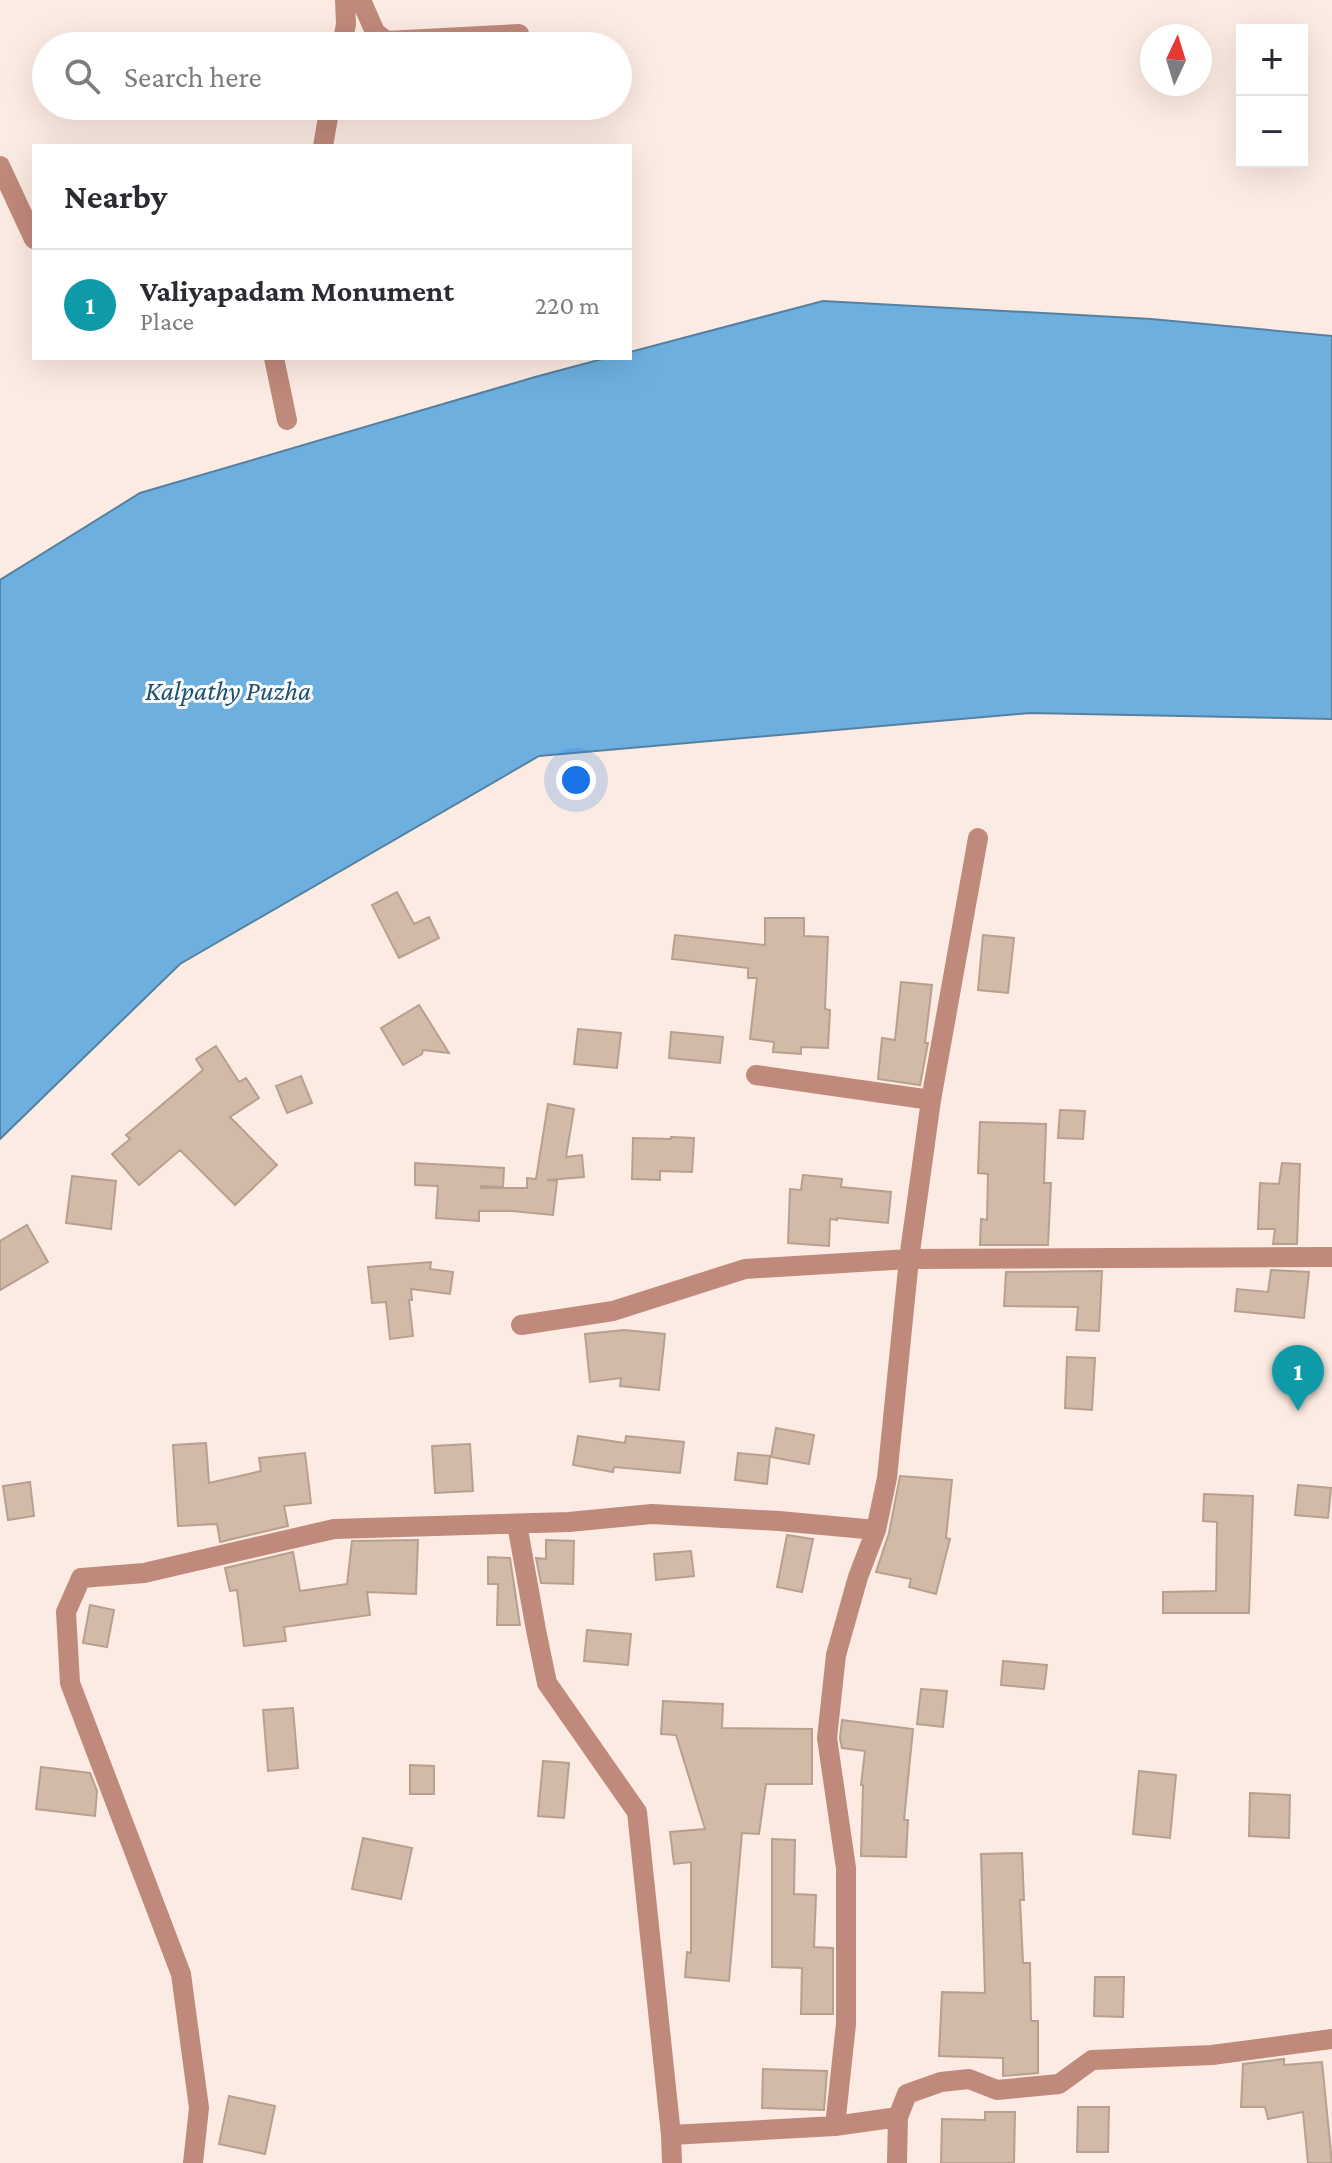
<!DOCTYPE html>
<meta charset="utf-8">
<style>
body{margin:0;font-family:"Crimson Pro",serif;background:#f2f2f3;color:#2b2b33}
.controls{position:absolute;right:24px;top:24px;display:grid;overflow:hidden;border-radius:0px;box-shadow:0 8px 32px #0002}
.controls button{width:72px;height:72px;display:grid;place-items:center;padding:0;border:0;border-bottom:2px solid #e1e1e2;background:#fff;color:#2b2b33;font:40px sans-serif}
.compass{position:absolute;left:1140px;top:24px;width:72px;height:72px;border-radius:50%;background:#fff;box-shadow:0 8px 32px #0002;rotate:4deg}
.you{position:absolute;left:576px;top:780px;width:28px;height:28px;margin:-20px;border:6px solid #fff;border-radius:50%;background:#1a73e8;box-shadow:0 0 0 12px #1a73e833}
.badge{display:grid;place-items:center;width:52px;height:52px;border-radius:50%;background:#0f766e;color:#fff;font-size:26px;font-weight:700}
.pin{position:absolute;translate:-50% -66px;filter:drop-shadow(0 2px 4px #0008)}
.pin::after{content:'';position:absolute;top:42px;width:28px;height:24px;background:inherit;clip-path:polygon(0 0,100% 0,50% 100%)}
.list{margin:0;padding:0;list-style:none}
h2{display:flex;justify-content:space-between;align-items:center;height:104px;margin:0;padding:0 32px;font-size:34px}
h2 small{font-size:26px;font-weight:400;color:#7c7c81}
.list li{display:grid;grid-template-columns:52px 1fr auto;gap:24px;align-items:center;box-sizing:border-box;height:112px;padding:0 32px;border-top:2px solid #e1e1e2}
.list b{display:block;font-size:30px;white-space:nowrap}
.list p{margin:0;font-size:26px;white-space:nowrap;color:#7c7c81}
.list em{font-size:26px;font-style:normal;color:#7c7c81}
.icon{flex:none;width:44px;height:44px;fill:none;stroke:currentColor;stroke-width:2;stroke-linecap:round;stroke-linejoin:round}
.map{position:relative;flex:none;width:1332px;height:2163px;overflow:hidden}
.search{position:absolute;background:#fff;box-shadow:0 8px 32px #0002;left:32px;top:32px;width:600px;height:88px;display:flex;align-items:center;gap:20px;box-sizing:border-box;padding:0 28px;border-radius:44px;color:#7c7c81;font-size:30px}
.panel{position:absolute;background:#fff;box-shadow:0 8px 32px #0002;left:32px;top:144px;width:600px;height:216px;border-radius:0px}
.map>svg:first-child{display:block}
.water{fill:#6db0df;stroke:#5581a0;stroke-width:2}
.building{fill:#d1baa7;stroke:#b7a08e;stroke-width:2}
.lines{fill:none;stroke-linecap:round;stroke-linejoin:round}
.minor{stroke:#bf897b;stroke-width:20}
.labels{text-anchor:middle;dominant-baseline:central;stroke-width:6;stroke-linejoin:round;paint-order:stroke}
.water-label{font-size:28px;font-style:italic;fill:#1f5172;stroke:#fcfcfc}
</style>
<div class="map">
<svg width="1332" height="2163" viewBox="0 0 1332 2163">
<rect width="100%" height="100%" fill="#fcebe2"/>
<!-- water -->
<path class="water" d="M 823,301 L 1151,319 L 1332,336 L 1332,719 L 1030,713 L 539,756 L 180,964 L 0,1139 L 0,580 L 140,493 L 535,377 L 606,358 L 630,358 L 630,352 Z"/>
<!-- building -->
<path class="building" d="M 397,892 L 414,924 L 429,917 L 439,938 L 399,958 L 372,905 Z
M 765,918 L 804,918 L 804,936 L 828,937 L 825,1009 L 830,1010 L 828,1048 L 801,1047 L 801,1054 L 773,1052 L 774,1042 L 750,1039 L 757,978 L 748,978 L 748,968 L 672,959 L 675,935 L 765,945 Z
M 983,935 L 1014,938 L 1008,993 L 978,990 Z
M 901,982 L 932,985 L 925,1043 L 928,1043 L 920,1085 L 878,1079 L 882,1038 L 895,1040 Z
M 419,1005 L 449,1053 L 423,1050 L 422,1054 L 403,1065 L 381,1028 Z
M 578,1029 L 621,1033 L 617,1068 L 574,1064 Z
M 671,1032 L 723,1037 L 720,1063 L 669,1058 Z
M 216,1046 L 239,1082 L 246,1078 L 259,1098 L 230,1117 L 277,1165 L 235,1205 L 180,1150 L 139,1185 L 112,1154 L 130,1139 L 126,1135 L 203,1070 L 196,1059 Z
M 301,1076 L 312,1103 L 287,1113 L 276,1086 Z
M 548,1104 L 574,1109 L 566,1157 L 582,1155 L 584,1177 L 547,1180 L 557,1181 L 553,1215 L 512,1211 L 479,1211 L 479,1221 L 436,1218 L 438,1186 L 415,1185 L 415,1163 L 504,1168 L 503,1187 L 481,1186 L 481,1188 L 527,1188 L 527,1178 L 536,1179 Z
M 1060,1110 L 1085,1111 L 1083,1139 L 1058,1138 Z
M 980,1122 L 1046,1124 L 1044,1183 L 1051,1183 L 1048,1245 L 980,1245 L 981,1219 L 987,1220 L 988,1174 L 978,1173 Z
M 671,1137 L 694,1138 L 692,1172 L 660,1171 L 660,1180 L 632,1179 L 633,1138 L 671,1139 Z
M 1282,1163 L 1300,1164 L 1297,1244 L 1273,1244 L 1275,1229 L 1258,1229 L 1260,1183 L 1279,1184 Z
M 803,1175 L 842,1179 L 841,1187 L 891,1192 L 888,1223 L 837,1218 L 837,1220 L 830,1219 L 829,1246 L 788,1243 L 790,1189 L 801,1190 Z
M 72,1176 L 116,1181 L 111,1229 L 66,1223 Z
M 27,1225 L 48,1262 L 0,1290 L 0,1241 Z
M 431,1262 L 430,1269 L 453,1272 L 450,1294 L 411,1289 L 412,1300 L 409,1300 L 413,1336 L 390,1339 L 386,1302 L 372,1303 L 368,1267 Z
M 1271,1270 L 1309,1272 L 1304,1318 L 1235,1311 L 1237,1289 L 1268,1292 Z
M 1102,1271 L 1099,1331 L 1076,1330 L 1078,1307 L 1004,1306 L 1006,1272 Z
M 624,1330 L 665,1334 L 659,1390 L 620,1386 L 621,1378 L 590,1382 L 585,1334 Z
M 1067,1357 L 1095,1358 L 1092,1410 L 1065,1408 Z
M 776,1428 L 814,1435 L 809,1464 L 771,1457 Z
M 578,1436 L 625,1443 L 626,1436 L 684,1442 L 680,1473 L 614,1467 L 613,1472 L 573,1465 Z
M 206,1443 L 209,1483 L 261,1471 L 259,1458 L 305,1453 L 311,1503 L 284,1506 L 288,1526 L 220,1542 L 217,1524 L 178,1526 L 173,1445 Z
M 470,1444 L 473,1491 L 435,1493 L 432,1446 Z
M 738,1453 L 770,1456 L 767,1484 L 735,1480 Z
M 900,1476 L 952,1480 L 946,1538 L 950,1539 L 936,1594 L 909,1587 L 911,1579 L 876,1572 L 889,1533 Z
M 30,1482 L 34,1516 L 8,1520 L 3,1486 Z
M 1298,1485 L 1331,1488 L 1328,1518 L 1295,1515 Z
M 1204,1494 L 1253,1496 L 1249,1613 L 1163,1613 L 1163,1592 L 1216,1591 L 1217,1522 L 1203,1521 Z
M 787,1535 L 813,1539 L 802,1592 L 777,1587 Z
M 418,1540 L 416,1594 L 367,1592 L 370,1615 L 284,1627 L 286,1641 L 244,1646 L 237,1590 L 230,1591 L 225,1568 L 293,1552 L 300,1591 L 347,1584 L 352,1541 Z
M 546,1540 L 574,1541 L 573,1584 L 541,1583 L 536,1558 L 546,1559 Z
M 691,1551 L 694,1576 L 656,1580 L 654,1554 Z
M 488,1557 L 510,1558 L 520,1625 L 497,1625 L 498,1584 L 488,1584 Z
M 90,1605 L 114,1610 L 107,1647 L 83,1643 Z
M 587,1630 L 631,1634 L 628,1665 L 584,1661 Z
M 1003,1661 L 1047,1665 L 1044,1689 L 1001,1685 Z
M 921,1689 L 947,1691 L 943,1727 L 917,1724 Z
M 663,1701 L 723,1704 L 722,1728 L 812,1729 L 812,1784 L 766,1784 L 759,1834 L 742,1833 L 729,1981 L 685,1977 L 687,1952 L 691,1953 L 691,1862 L 674,1864 L 670,1832 L 705,1829 L 676,1735 L 661,1734 Z
M 293,1708 L 298,1768 L 268,1771 L 263,1710 Z
M 842,1720 L 913,1729 L 904,1820 L 908,1820 L 906,1857 L 861,1856 L 863,1785 L 861,1785 L 865,1751 L 842,1748 L 840,1738 Z
M 543,1761 L 569,1763 L 564,1818 L 538,1816 Z
M 410,1765 L 434,1766 L 434,1794 L 410,1794 Z
M 41,1767 L 90,1773 L 97,1791 L 95,1816 L 36,1809 Z
M 1139,1771 L 1176,1775 L 1170,1838 L 1133,1834 Z
M 1250,1793 L 1290,1795 L 1289,1838 L 1249,1836 Z
M 363,1838 L 412,1848 L 401,1899 L 352,1889 Z
M 772,1839 L 795,1840 L 794,1894 L 816,1895 L 814,1947 L 833,1948 L 833,2014 L 801,2014 L 802,1968 L 772,1967 Z
M 1022,1853 L 1024,1900 L 1020,1900 L 1023,1963 L 1030,1963 L 1031,2021 L 1038,2021 L 1038,2073 L 1003,2076 L 1003,2058 L 939,2056 L 942,1992 L 985,1993 L 981,1854 Z
M 1095,1977 L 1124,1977 L 1123,2017 L 1094,2016 Z
M 1284,2059 L 1284,2065 L 1322,2062 L 1332,2163 L 1308,2163 L 1303,2112 L 1268,2119 L 1265,2107 L 1241,2107 L 1243,2064 Z
M 763,2069 L 827,2071 L 824,2110 L 762,2108 Z
M 229,2096 L 275,2106 L 265,2154 L 219,2144 Z
M 1078,2107 L 1109,2107 L 1108,2152 L 1077,2152 Z
M 985,2112 L 1015,2112 L 1014,2163 L 941,2163 L 942,2119 L 985,2120 Z"/>
<g class="lines">
<!-- minor -->
<path class="minor" d="M 361,0 L 375,32 L 386,41 L 519,34
M 342,46 L 346,24 L 345,0
M 323,146 L 330,106
M 0,166 L 34,239
M 274,358 L 287,420
M 756,1075 L 931,1100
M 521,1325 L 613,1311 L 745,1269 L 909,1259 L 1332,1257
M 517,1524 L 536,1630 L 547,1683 L 637,1812 L 671,2135
M 876,1530 L 887,1478 L 909,1259 L 931,1100 L 978,838
M 898,2117 L 907,2094 L 941,2082 L 969,2079 L 997,2090 L 1059,2084 L 1092,2060 L 1212,2055 L 1332,2039
M 835,2126 L 898,2117 L 897,2163
M 193,2163 L 199,2108 L 181,1974 L 70,1683 L 66,1612 L 81,1578 L 144,1573 L 334,1529 L 569,1522 L 652,1514 L 779,1521 L 876,1530 L 858,1577 L 836,1655 L 827,1738 L 846,1868 L 846,2024 L 835,2126 L 671,2135 L 672,2163"/>
</g>
<g class="labels">
<!-- water labels -->
<g class="water-label">
<text x="228" y="690">Kalpathy Puzha</text>
</g>
</g>
</svg>
<div class="controls">
<button>+</button>
<button>−</button>
</div>
<svg class="compass" viewBox="-18 -18 36 36"><path d="M0-13l5 13h-10z" fill="#e53935"/><path d="M0 13l5-13h-10z" fill="#7c7c81"/></svg>
<div class="you"></div>
<div class="pin badge" style="left:1298px;top:1411px;background:#0f9aa8">1</div>
<div class="search"><svg class="icon" aria-label="search" viewBox="0 0 24 24"><circle cx="10" cy="10" r="6"/><path d="M15 15l6 6"/></svg>Search here</div>
<section class="panel">
<h2>Nearby<small></small></h2>
<ul class="list">
<li><span class="badge" style="background:#0f9aa8">1</span><div><b>Valiyapadam Monument</b><p>Place</p></div><em>220 m</em></li>
</ul>
</section>
</div>
